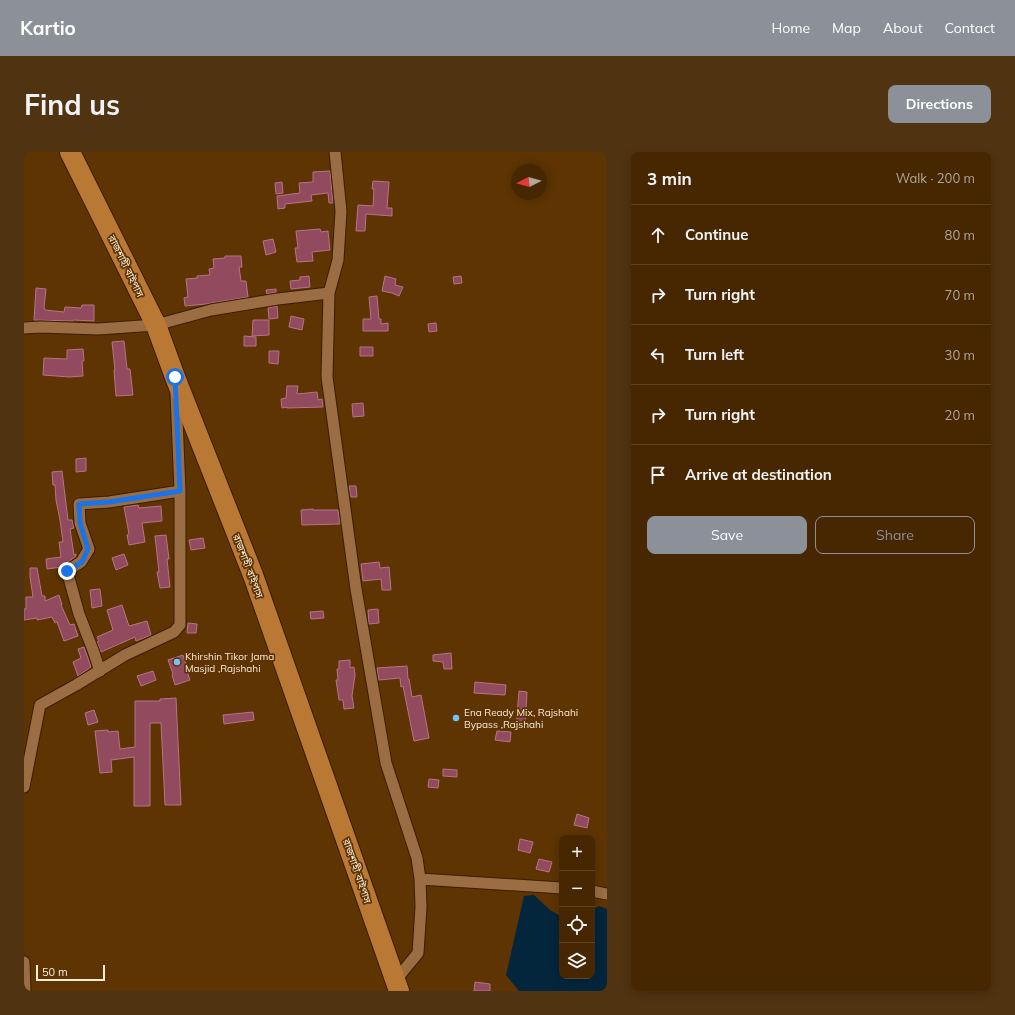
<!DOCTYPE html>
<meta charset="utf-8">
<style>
body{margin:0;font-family:Mulish,"Noto Sans Bengali",sans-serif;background:#503311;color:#f1f3f6}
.controls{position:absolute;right:12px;bottom:12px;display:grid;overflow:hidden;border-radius:8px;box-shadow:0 2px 10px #0003}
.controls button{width:36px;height:36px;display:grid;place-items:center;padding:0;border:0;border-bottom:1px solid #5e4424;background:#462702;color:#f1f3f6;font:20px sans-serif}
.compass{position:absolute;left:487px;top:12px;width:36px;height:36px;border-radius:50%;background:#462702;box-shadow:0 2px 10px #0003;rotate:264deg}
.scale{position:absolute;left:12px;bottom:10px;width:69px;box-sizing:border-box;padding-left:4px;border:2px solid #fcecde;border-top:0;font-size:11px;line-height:14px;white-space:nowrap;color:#fcecde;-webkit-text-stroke:3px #5d3402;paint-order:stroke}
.stop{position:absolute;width:12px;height:12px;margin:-9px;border:3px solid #1a73e8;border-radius:50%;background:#fff}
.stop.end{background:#1a73e8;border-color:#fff;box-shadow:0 1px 4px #0008}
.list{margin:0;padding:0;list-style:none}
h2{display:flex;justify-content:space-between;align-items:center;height:52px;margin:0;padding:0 16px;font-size:17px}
h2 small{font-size:13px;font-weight:400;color:#b0a599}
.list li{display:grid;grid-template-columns:26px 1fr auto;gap:12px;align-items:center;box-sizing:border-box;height:60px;padding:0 16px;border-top:1px solid #5e4424}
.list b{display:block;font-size:15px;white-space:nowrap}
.list em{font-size:13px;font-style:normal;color:#b0a599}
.actions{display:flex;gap:8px;padding:12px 16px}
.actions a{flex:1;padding:9px 0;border:1px solid #8c9099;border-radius:8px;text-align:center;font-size:14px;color:#8c9099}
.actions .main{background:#8c9099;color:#fff}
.icon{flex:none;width:22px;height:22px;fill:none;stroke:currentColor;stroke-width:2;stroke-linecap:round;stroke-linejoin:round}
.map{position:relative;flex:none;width:583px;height:839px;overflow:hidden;border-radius:8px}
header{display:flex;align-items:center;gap:24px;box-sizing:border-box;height:56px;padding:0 20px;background:#8c9099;color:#fff}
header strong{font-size:19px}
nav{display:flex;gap:22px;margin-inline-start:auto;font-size:14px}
.intro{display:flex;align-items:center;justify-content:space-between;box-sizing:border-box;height:96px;padding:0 24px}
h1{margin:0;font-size:28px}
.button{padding:10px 18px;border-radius:8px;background:#8c9099;color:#fff;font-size:14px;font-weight:700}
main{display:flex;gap:24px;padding:0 24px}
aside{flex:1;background:#462702;border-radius:8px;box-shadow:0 2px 10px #0003}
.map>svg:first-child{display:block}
.water{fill:#03263d}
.building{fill:#914a5e;stroke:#b57585}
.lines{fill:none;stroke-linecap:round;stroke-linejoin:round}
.street-casing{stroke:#3c1d00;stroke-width:13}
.highway-casing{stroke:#3c1d00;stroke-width:22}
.street{stroke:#9a6d42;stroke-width:11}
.highway{stroke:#ba7835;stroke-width:20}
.route{stroke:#1a73e8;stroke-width:5}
.poi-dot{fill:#77bff7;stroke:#5d3402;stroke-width:1.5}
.labels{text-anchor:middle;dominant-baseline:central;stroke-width:3.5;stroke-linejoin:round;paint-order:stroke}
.street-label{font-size:10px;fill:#fcecde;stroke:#5d3402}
.poi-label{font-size:10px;fill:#fcecde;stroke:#5d3402;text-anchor:start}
</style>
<header>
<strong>Kartio</strong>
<nav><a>Home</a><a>Map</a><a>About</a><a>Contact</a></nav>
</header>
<div class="intro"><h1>Find us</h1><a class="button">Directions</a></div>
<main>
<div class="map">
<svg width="583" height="839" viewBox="0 0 583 839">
<rect width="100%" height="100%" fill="#5d3402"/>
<!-- water -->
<path class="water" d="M 510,743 L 526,758 L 538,765 L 538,824 L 568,824 L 568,758 L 575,754 L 583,757 L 583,839 L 495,839 L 482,823 L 500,744 Z"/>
<!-- building -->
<path class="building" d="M 306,19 L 309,51 L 305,51 L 304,41 L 287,43 L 288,49 L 261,52 L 261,56 L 254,57 L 253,44 L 276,41 L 275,31 L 289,30 L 289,20 Z
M 349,29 L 365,30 L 363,56 L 368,56 L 368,64 L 342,62 L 341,79 L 332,79 L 334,53 L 349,54 L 350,37 L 348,37 Z
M 258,30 L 259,41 L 252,42 L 251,31 Z
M 296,77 L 297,80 L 304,79 L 306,98 L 288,100 L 289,109 L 273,110 L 271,96 L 274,96 L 272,79 Z
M 249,87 L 252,100 L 242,103 L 239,89 Z
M 201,104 L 217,104 L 218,115 L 215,115 L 217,129 L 222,129 L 224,145 L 182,152 L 161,154 L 160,146 L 164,145 L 162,127 L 173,126 L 173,124 L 186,123 L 185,117 L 190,116 L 189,107 L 201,106 Z
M 285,124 L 286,135 L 267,137 L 266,129 L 276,128 L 276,125 Z
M 361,124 L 372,127 L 371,133 L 379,135 L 375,144 L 368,141 L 358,139 Z
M 437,124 L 438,131 L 430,132 L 429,125 Z
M 12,136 L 22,137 L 20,156 L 21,157 L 21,158 L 40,160 L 41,155 L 57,156 L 58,153 L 70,153 L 70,169 L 49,168 L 49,169 L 10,168 Z
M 252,137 L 252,140 L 243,142 L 242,138 Z
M 353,144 L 355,167 L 357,167 L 357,172 L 364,171 L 364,179 L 339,179 L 339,167 L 347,167 L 345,145 Z
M 253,154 L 254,166 L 245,167 L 244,156 Z
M 267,164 L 280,167 L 278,178 L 265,175 Z
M 229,168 L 245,168 L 245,183 L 228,184 Z
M 412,171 L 413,179 L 405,180 L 404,172 Z
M 220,184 L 232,185 L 232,194 L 220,194 Z
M 100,189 L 103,217 L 106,217 L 109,243 L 92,244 L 90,218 L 91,218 L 88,190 Z
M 336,195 L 349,195 L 349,204 L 336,204 Z
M 59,197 L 60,209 L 58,209 L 59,224 L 45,225 L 19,223 L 20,206 L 43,207 L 43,198 Z
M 245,199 L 255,199 L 254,212 L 245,211 Z
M 263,234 L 274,234 L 273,242 L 293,240 L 294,248 L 298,247 L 299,255 L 263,256 L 263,255 L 258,256 L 257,247 L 262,246 Z
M 339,251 L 340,264 L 329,265 L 328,252 Z
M 62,306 L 62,319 L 52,320 L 52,307 Z
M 38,319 L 44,368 L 48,368 L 50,376 L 46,377 L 50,403 L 52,402 L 52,404 L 38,415 L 23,417 L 22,407 L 37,405 L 35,390 L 39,390 L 36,368 L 32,348 L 31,333 L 29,333 L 28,320 Z
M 325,334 L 332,334 L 333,345 L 327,345 Z
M 114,353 L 115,356 L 137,354 L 138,369 L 118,371 L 121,390 L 105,393 L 103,383 L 105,382 L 100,355 Z
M 289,357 L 289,358 L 314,358 L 316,372 L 278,373 L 277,358 Z
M 142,383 L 145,407 L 143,407 L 146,435 L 136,436 L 133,420 L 135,420 L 131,384 Z
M 179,386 L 181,396 L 167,398 L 165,388 Z
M 100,402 L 104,413 L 92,418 L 88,406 Z
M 355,410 L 356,416 L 365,415 L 367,438 L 358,438 L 357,427 L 339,429 L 337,412 Z
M 6,416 L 13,416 L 18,444 L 21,444 L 21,449 L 35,443 L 38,453 L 37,453 L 46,473 L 50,472 L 54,484 L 40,489 L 33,470 L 31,471 L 28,465 L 13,468 L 13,466 L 0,468 L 0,457 L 2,457 L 2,445 L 9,445 L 6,425 Z
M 76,437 L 78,454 L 68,456 L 66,438 Z
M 98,453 L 105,474 L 123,469 L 127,483 L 112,489 L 111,485 L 77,500 L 73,490 L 75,489 L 73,485 L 89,478 L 83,458 Z
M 354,457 L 355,471 L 345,472 L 344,458 Z
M 299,459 L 300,466 L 287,467 L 286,460 Z
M 164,471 L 173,472 L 172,481 L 163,481 Z
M 60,495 L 67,515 L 54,524 L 49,510 L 57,506 L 54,497 Z
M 427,501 L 428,517 L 420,517 L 419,510 L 409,509 L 409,503 Z
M 159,503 L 162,512 L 161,513 L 166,528 L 151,533 L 148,523 L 149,522 L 144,508 Z
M 326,508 L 326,516 L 330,515 L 331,523 L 328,544 L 330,556 L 320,557 L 319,548 L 315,548 L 312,528 L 314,528 L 313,517 L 315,517 L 315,509 Z
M 383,514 L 384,527 L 385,527 L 388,545 L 397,543 L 405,586 L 390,589 L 379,534 L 377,535 L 376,526 L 355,528 L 353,516 Z
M 129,519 L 132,528 L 117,534 L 113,524 Z
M 451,530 L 482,533 L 481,543 L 450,541 Z
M 495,539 L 503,540 L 501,576 L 492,576 Z
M 152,546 L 157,653 L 141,653 L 137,571 L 126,571 L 126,654 L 110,654 L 110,605 L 87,608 L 88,620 L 76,621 L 71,579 L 84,578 L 84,580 L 94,579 L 96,597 L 111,595 L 111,549 L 136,549 L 136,547 Z
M 70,558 L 74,570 L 64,573 L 61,561 Z
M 229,560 L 230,568 L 200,572 L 199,563 Z
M 473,579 L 487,580 L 486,590 L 471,588 Z
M 419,617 L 433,618 L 433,625 L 419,624 Z
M 405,627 L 415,628 L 414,636 L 404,635 Z
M 553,662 L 565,666 L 563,676 L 550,673 Z
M 496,687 L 509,690 L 506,701 L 494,698 Z
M 515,707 L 528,710 L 525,720 L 512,717 Z
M 451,830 L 466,832 L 466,839 L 450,839 Z"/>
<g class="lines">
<!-- street casing -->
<g class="street-casing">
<path id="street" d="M 305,141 L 303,225 L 332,437 L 362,611 L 393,706 L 396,727 L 397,755 L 394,801 L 371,829
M 0,176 L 17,175 L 74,177 L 132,173 L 187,158 L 254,147 L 305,141 L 314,108 L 317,59 L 311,0
M 76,519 L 69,498 L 55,462 L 43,419 L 57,410 L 65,397 L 56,371 L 55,352 L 85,350 L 156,339
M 0,635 L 16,553 L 52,533 L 101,503 L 150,480 L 156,473 L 156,339 L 152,242
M 396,727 L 538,736
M 568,739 L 583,742
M 0,810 L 1,839"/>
</g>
<!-- highway casing -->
<g class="highway-casing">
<path id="highway" d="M 46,0 L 132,173 L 151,225 L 229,423 L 340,739 L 375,839"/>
</g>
<!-- street -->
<use href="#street" class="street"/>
<!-- highway -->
<use href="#highway" class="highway"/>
</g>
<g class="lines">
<!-- route -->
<path class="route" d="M 43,419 L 58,410 L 64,397 L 56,371 L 55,352 L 85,350 L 156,339 L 151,225"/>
</g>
<!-- markers -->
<g class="poi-dot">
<circle cx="153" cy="510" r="4"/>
<circle cx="432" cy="566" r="4"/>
</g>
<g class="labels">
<!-- street labels -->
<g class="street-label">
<text transform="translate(102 114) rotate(64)">রাজশাহী বাইপাস</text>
<text transform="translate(224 414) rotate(69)">রাজশাহী বাইপাস</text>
<text transform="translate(333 719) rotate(71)">রাজশাহী বাইপাস</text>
</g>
<!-- poi labels -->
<g class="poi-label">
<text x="161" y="504">Khirshin Tikor Jama<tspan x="161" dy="12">Masjid ,Rajshahi</tspan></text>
<text x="440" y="560">Ena Ready Mix, Rajshahi<tspan x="440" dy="12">Bypass ,Rajshahi</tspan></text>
</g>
</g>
</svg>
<div class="controls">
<button>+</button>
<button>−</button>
<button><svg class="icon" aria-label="locate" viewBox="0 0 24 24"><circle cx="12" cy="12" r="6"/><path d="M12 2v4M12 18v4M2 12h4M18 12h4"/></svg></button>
<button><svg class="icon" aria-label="layers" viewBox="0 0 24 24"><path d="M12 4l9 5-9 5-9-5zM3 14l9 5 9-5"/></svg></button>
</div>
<svg class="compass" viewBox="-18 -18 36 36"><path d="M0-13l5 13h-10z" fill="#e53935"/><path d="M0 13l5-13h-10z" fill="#b0a599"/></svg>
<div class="scale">50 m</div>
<div class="stop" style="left:151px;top:225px"></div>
<div class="stop end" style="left:43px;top:419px"></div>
</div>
<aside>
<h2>3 min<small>Walk · 200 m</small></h2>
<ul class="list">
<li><svg class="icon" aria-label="ahead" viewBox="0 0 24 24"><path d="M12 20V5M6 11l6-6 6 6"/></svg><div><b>Continue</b></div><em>80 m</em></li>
<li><svg class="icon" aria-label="right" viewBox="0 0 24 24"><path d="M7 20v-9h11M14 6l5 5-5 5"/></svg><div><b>Turn right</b></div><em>70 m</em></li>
<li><svg class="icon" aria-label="left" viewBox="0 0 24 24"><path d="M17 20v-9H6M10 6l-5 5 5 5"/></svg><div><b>Turn left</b></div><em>30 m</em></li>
<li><svg class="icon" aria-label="right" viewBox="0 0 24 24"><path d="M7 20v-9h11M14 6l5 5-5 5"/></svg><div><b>Turn right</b></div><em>20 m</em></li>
<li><svg class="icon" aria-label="arrive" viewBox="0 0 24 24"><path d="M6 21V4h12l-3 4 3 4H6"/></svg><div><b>Arrive at destination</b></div></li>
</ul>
<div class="actions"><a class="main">Save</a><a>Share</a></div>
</aside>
</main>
